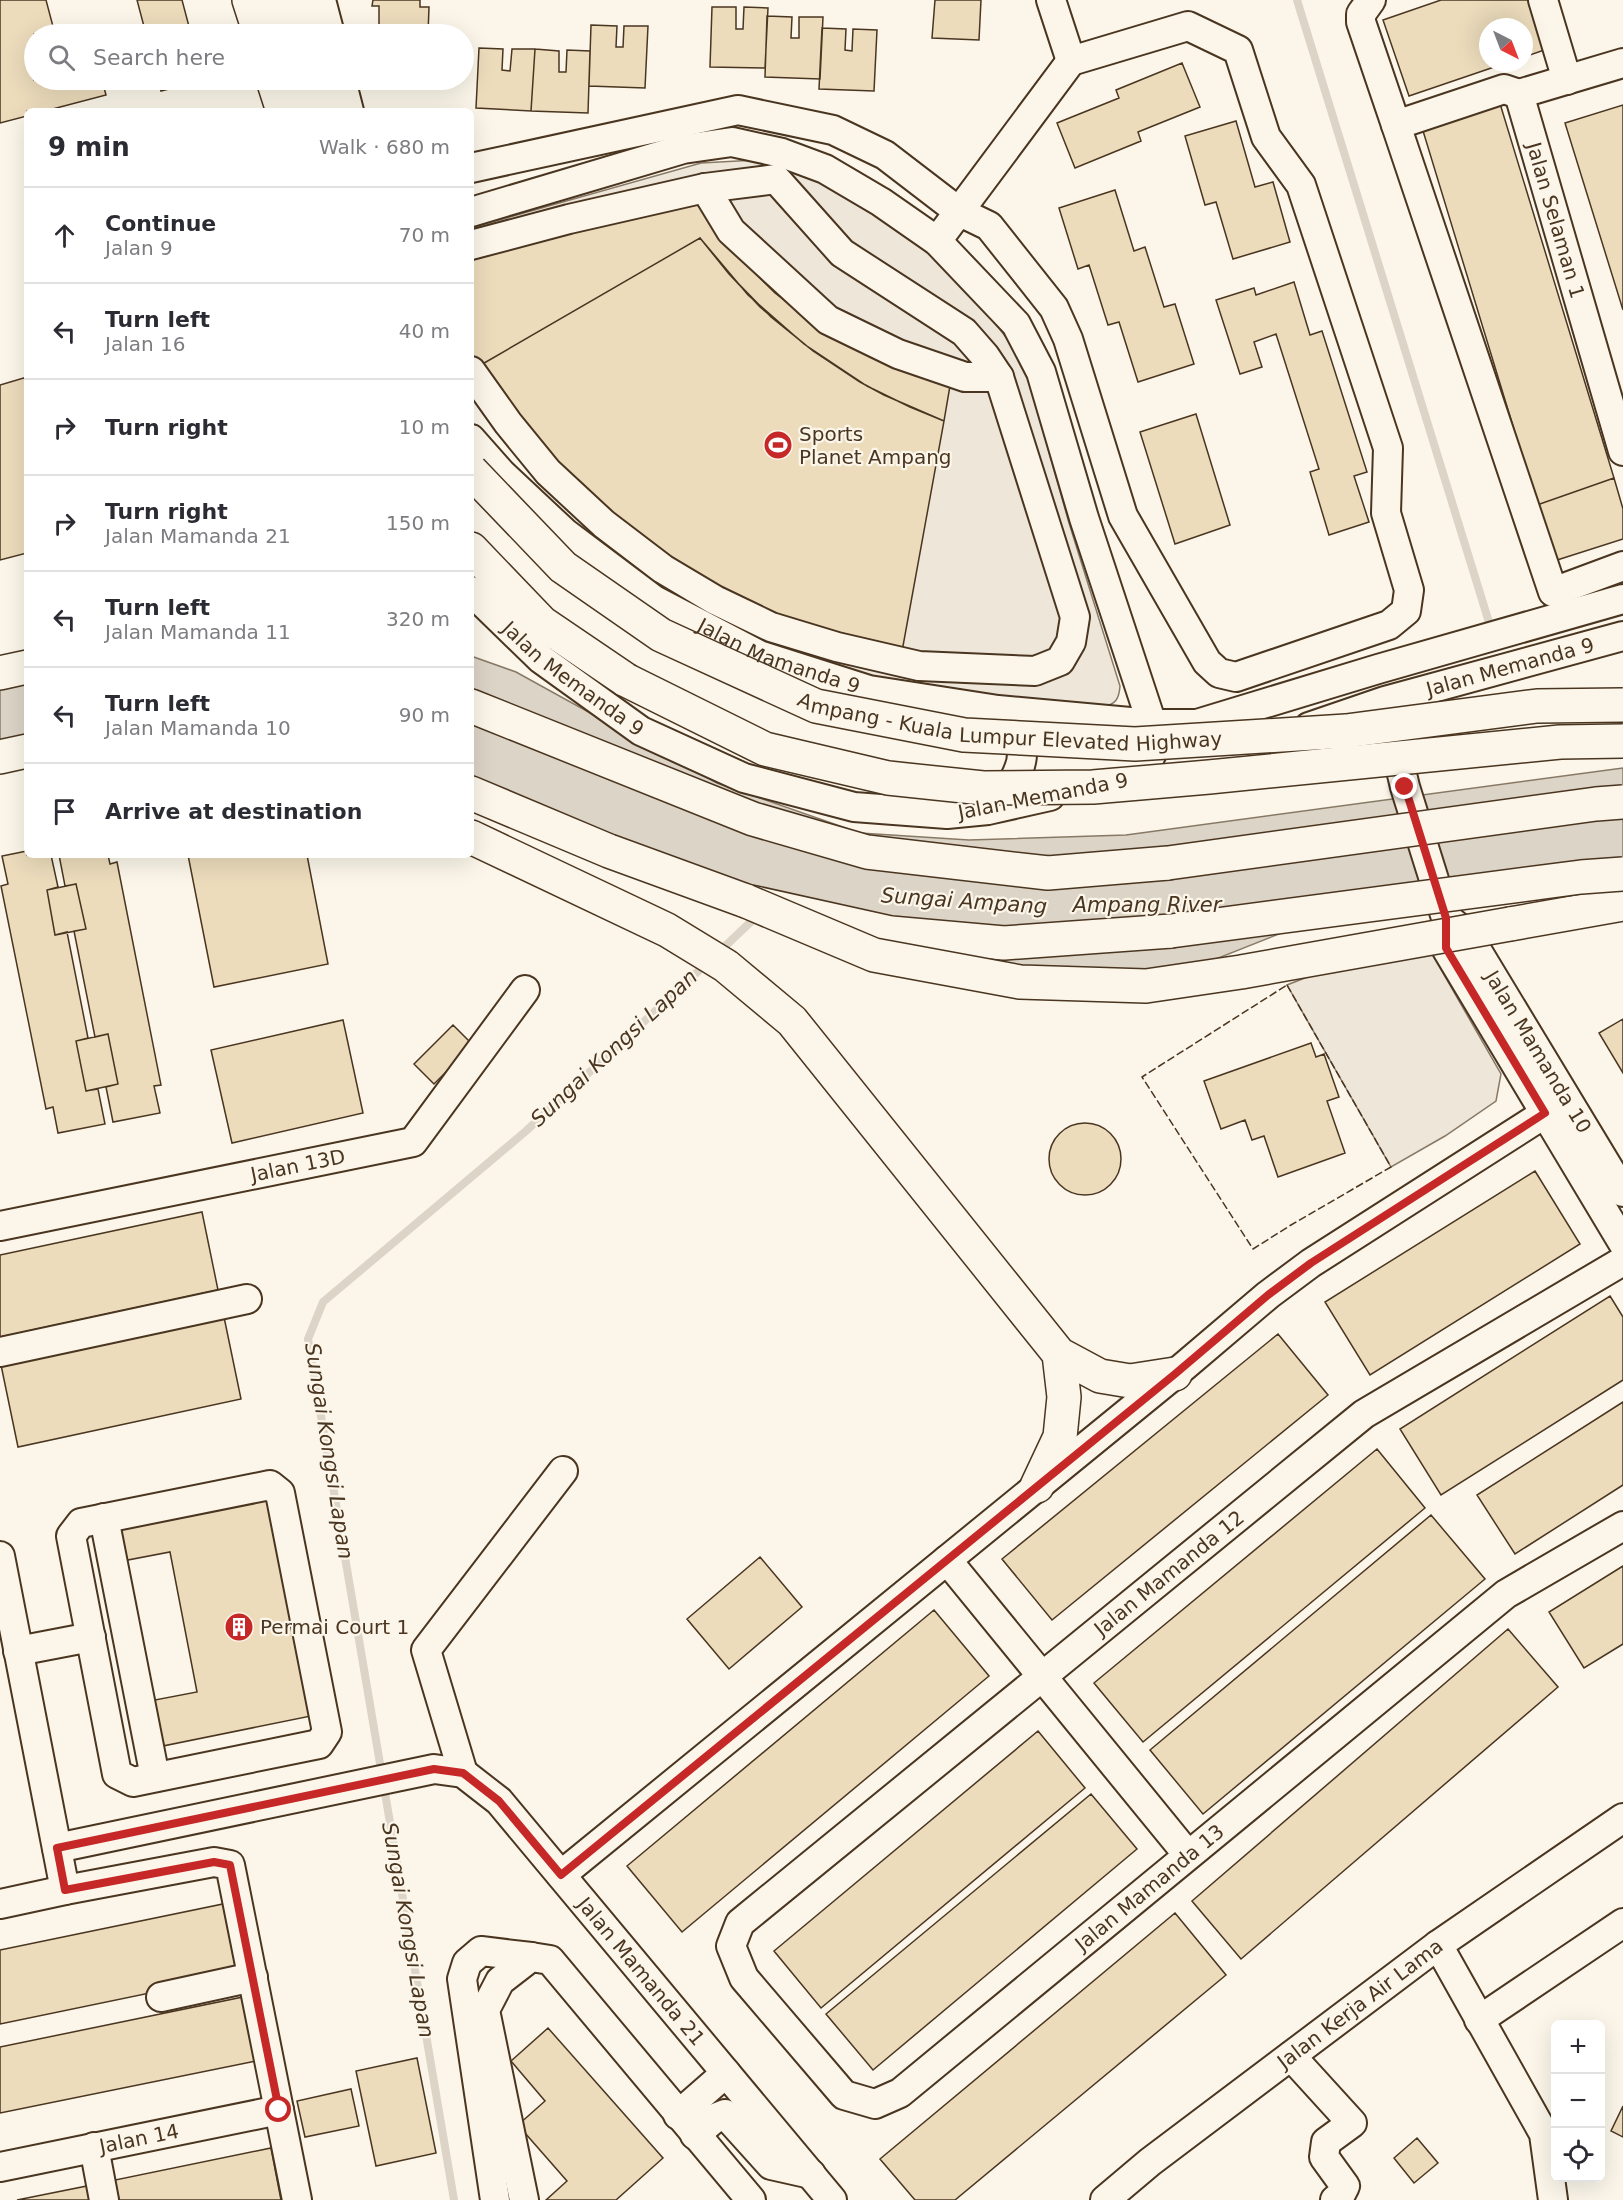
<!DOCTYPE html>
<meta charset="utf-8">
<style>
body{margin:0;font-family:"DejaVu Sans",sans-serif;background:#f2f2f3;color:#2b2b33}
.controls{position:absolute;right:18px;bottom:18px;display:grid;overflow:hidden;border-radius:9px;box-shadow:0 6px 24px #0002}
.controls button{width:54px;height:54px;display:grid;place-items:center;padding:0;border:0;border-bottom:2px solid #e1e1e2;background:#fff;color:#2b2b33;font:30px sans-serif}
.compass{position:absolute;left:1479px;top:18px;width:54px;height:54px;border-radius:50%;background:#fff;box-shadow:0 6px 24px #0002;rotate:138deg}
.stop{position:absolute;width:18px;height:18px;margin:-14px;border:4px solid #c62828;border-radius:50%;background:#fff}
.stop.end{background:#c62828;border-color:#fff;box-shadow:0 2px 6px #0008}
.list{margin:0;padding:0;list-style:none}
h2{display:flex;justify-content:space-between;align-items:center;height:78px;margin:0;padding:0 24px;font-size:26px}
h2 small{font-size:20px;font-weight:400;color:#7c7c81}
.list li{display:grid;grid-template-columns:39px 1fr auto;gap:18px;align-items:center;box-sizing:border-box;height:96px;padding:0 24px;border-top:2px solid #e1e1e2}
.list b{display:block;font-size:22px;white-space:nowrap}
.list p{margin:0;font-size:20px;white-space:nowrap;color:#7c7c81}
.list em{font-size:20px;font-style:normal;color:#7c7c81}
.icon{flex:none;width:33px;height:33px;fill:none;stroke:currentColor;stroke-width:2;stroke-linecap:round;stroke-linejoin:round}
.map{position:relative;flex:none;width:1623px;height:2200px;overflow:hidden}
.search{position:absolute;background:#fff;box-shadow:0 6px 24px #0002;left:24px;top:24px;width:450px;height:66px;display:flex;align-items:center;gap:15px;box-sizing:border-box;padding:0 21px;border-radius:33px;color:#7c7c81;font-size:22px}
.panel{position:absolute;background:#fff;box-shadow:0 6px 24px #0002;left:24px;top:108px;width:450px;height:750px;border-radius:9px}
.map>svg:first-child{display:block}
.green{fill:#ede6d9;stroke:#887966;stroke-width:1.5}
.water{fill:#dcd4c6;stroke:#887966;stroke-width:1.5}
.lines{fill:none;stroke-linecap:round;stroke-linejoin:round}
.stream{stroke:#dcd4c6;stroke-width:8}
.building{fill:#ecdcbc;stroke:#4a3520;stroke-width:1.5}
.minor-casing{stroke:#4a3520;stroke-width:32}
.highway-casing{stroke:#4a3520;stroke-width:36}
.minor{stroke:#fbf6e9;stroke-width:28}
.highway{stroke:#fbf6e9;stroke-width:33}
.highway-bridge-casing{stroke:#4a3520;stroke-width:36;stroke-linecap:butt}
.highway-bridge{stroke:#fbf6e9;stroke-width:33}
.fence{stroke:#4a3520;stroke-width:1.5;stroke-dasharray:8 3;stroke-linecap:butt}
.route{stroke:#c62828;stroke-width:8}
.labels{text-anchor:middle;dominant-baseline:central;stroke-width:4.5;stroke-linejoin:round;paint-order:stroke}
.street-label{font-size:20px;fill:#4a3520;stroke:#fbf6e9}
.poi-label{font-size:20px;fill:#4a3520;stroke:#fbf6e9;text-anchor:start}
.water-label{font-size:21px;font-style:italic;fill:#4a3520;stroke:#fbf6e9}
</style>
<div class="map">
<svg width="1623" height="2200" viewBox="0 0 1623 2200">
<rect width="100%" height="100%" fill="#fbf6e9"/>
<!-- green -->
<path class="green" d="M 756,160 L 810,173 L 924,241 L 974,297 L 1017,351 L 1030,385 L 1069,523 L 1120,686 C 1119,699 1116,704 1103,707 L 972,703 L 793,660 L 716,620 L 656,582 L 608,547 L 563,505 L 526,465 L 471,394 L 471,228 L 701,163 Z
M 1420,933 L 1501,1074 L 1496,1101 L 1445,1136 L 1391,1167 L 1287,985 Z"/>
<!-- water -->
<path class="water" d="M 471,656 L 516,672 L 717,783 L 860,833 L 969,840 L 1126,835 L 1623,768 L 1623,862 L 1299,926 L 1173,976 L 988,976 L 471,781 Z
M 27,658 L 27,762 L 0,769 L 0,666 Z"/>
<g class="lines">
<!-- stream -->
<path class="stream" d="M 1297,0 L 1492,632
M 719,952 L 758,915
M 454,2200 L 308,1339 L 323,1302 L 526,1131 L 706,964"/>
</g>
<!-- building -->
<path class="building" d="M 0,0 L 46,0 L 55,34 L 34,34 L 34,80 L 102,80 L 106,95 L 45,111 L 27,111 L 27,116 L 0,123 Z
M 137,0 L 182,0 L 191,34 L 146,34 Z
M 373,0 L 420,0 L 420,7 L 429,7 L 428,34 L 379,34 L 379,6 L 372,6 Z
M 935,0 L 981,0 L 979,40 L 932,38 Z
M 1441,0 L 1538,0 L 1553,47 L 1524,57 L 1524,27 L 1488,27 L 1488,63 L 1506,63 L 1409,96 L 1383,20 Z
M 712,7 L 736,7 L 736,29 L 743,29 L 744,7 L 768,8 L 765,68 L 710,67 Z
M 767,16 L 792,17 L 791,38 L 799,38 L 799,17 L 823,17 L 820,79 L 765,77 Z
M 591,25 L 617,26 L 616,47 L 623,47 L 624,26 L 648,26 L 645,88 L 589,86 Z
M 822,28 L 846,29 L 845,50 L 852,51 L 853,29 L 877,30 L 874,91 L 819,89 Z
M 479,48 L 503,49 L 502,70 L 510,71 L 512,49 L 535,49 L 531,111 L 476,108 Z
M 535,49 L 559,51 L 559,72 L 566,72 L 567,50 L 590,51 L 588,113 L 531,111 Z
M 1182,63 L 1200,107 L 1138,132 L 1141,141 L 1075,168 L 1057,123 L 1119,98 L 1116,90 Z
M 158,80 L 203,80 L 161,91 Z
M 378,80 L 427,80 L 427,84 L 378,83 Z
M 1498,97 L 1614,478 L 1537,505 L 1420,121 Z
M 1623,105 L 1623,310 L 1565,123 Z
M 1236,121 L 1255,187 L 1273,182 L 1290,242 L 1233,259 L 1216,202 L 1205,205 L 1185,136 Z
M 1115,190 L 1134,251 L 1145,247 L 1164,307 L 1175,304 L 1194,364 L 1138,382 L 1119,322 L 1108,325 L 1089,265 L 1078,269 L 1059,208 Z
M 701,202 L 733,248 L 752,270 L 775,293 L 803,314 L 951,380 L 944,421 L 910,407 L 867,386 L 804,344 L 748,295 L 700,238 L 479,366 L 471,355 L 471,256 Z
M 701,202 L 733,248 L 752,270 L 775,293 L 803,314 L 951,380 L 944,421 L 884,395 L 860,382 L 813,351 L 760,307 L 729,274 L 700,238 L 479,366 L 471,355 L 471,256 Z
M 700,238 L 734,279 L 771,317 L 813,351 L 860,382 L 884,395 L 944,421 L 901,657 L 732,601 L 595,505 L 500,396 L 479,366 Z
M 700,238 L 748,295 L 804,344 L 867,386 L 910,407 L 944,421 L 901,657 L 732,601 L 595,505 L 500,396 L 479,366 Z
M 700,238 L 748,295 L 804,344 L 867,386 L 910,407 L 944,421 L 901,657 L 730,599 L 595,505 L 500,396 L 479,366 Z
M 1294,282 L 1310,335 L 1322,331 L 1367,472 L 1354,476 L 1369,522 L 1329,535 L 1310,472 L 1319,469 L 1276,334 L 1254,342 L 1262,367 L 1240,374 L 1216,300 L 1254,288 L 1256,295 Z
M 27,377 L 27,553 L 0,560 L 0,385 Z
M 1196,414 L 1230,525 L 1175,544 L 1140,432 Z
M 1614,478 L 1623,509 L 1623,539 L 1554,561 L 1537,505 Z
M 27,851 L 27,855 L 51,855 L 58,887 L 47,890 L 55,935 L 67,932 L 88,1038 L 76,1041 L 86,1091 L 98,1089 L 105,1124 L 58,1133 L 53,1107 L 46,1109 L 1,886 L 8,884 L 2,856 Z
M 59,855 L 108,855 L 110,864 L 117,862 L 161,1085 L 154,1086 L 160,1113 L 113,1122 L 106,1087 L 118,1084 L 108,1034 L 95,1037 L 74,931 L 86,929 L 76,884 L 65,886 Z
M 188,855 L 307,855 L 328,964 L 214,987 Z
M 76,884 L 86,929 L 55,935 L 47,890 Z
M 1623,1019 L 1623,1073 L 1599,1033 Z
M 343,1020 L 363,1113 L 232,1143 L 211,1050 Z
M 453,1025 L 473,1045 L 434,1084 L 414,1064 Z
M 108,1034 L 118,1084 L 86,1091 L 76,1041 Z
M 1311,1043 L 1316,1057 L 1324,1054 L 1339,1097 L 1327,1101 L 1345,1153 L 1278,1177 L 1264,1136 L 1252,1140 L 1245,1120 L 1221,1129 L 1204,1081 Z
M1049 1159a36 36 0 1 1 72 0a36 36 0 1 1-72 0Z
M 1535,1171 L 1580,1244 L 1370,1375 L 1325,1302 Z
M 202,1212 L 218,1290 L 0,1337 L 0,1255 Z
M 1610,1296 L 1623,1317 L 1623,1380 L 1441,1495 L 1400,1429 Z
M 224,1317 L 241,1399 L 18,1447 L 1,1365 Z
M 1278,1334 L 1328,1395 L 1052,1620 L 1002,1559 Z
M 1623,1402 L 1623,1485 L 1515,1554 L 1477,1495 Z
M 1377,1449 L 1425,1508 L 1143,1742 L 1094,1683 Z
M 267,1491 L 311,1716 L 148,1749 L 139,1703 L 197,1692 L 170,1552 L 112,1563 L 104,1523 Z
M 1431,1515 L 1485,1579 L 1203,1814 L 1150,1750 Z
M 760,1557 L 802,1607 L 729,1669 L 687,1619 Z
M 1623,1566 L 1623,1644 L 1584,1668 L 1549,1612 Z
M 934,1610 L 989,1676 L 682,1932 L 627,1866 Z
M 1508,1629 L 1558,1687 L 1241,1959 L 1192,1901 Z
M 1038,1731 L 1085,1788 L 821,2008 L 774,1951 Z
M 1091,1794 L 1137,1849 L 873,2070 L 826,2014 Z
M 223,1904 L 237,1975 L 0,2024 L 0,1950 Z
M 1175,1913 L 1226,1975 L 955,2200 L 915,2200 L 880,2159 Z
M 243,1997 L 256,2061 L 0,2113 L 0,2047 Z
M 548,2028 L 663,2158 L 616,2200 L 546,2200 L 567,2181 L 518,2125 L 545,2101 L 511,2061 Z
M 417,2058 L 436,2153 L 376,2166 L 356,2071 Z
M 351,2089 L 359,2126 L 305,2137 L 297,2101 Z
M 1623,2106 L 1623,2137 L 1611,2131 Z
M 1417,2138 L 1438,2163 L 1414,2183 L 1394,2158 Z
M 271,2148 L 281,2200 L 119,2200 L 115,2180 Z
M 92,2185 L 95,2200 L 17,2200 Z"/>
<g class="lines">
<!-- minor casing -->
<g class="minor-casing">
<g id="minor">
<path d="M 298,0 L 307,34"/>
<path d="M 321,0 L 330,34"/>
<path d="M 1051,0 L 1071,61"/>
<path d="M 1371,0 L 1361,14 L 1361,22 L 1396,125"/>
<path d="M 1543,0 L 1567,80"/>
<path id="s1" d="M 1623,63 L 1519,94 L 1623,451"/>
<path d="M 318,80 L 327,111"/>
<path d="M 341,80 L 349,111"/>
<path d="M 1519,94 L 1504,89 L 1396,125 L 1553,592 L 1623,566"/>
<path d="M 471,168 L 738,110 L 833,130 L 885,155 L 958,211 L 989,226 L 1054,308 L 1068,339 L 1123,516 L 1207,662 L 1219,673 L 1236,677 L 1389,625 L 1406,611 L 1409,590 L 1386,513 L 1388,448 L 1301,185 L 1266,137 L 1238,50 L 1188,26 L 1071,61 L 937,241"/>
<path d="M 705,188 L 731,231 L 828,320 L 898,354 L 965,377 L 999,377"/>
<path d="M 471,212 L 683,149 L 732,142 L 782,153 L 825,169 L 881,202 L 937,241 L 1016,324 L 1041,372 L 1084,518 L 1152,724 L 1162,736"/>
<path d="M 471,245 L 569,219 L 705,188 L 776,179 L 842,253 L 964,332 L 985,356 L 999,377 L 1075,617 L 1071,642 L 1060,661 L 1035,671 L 919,666 L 837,647 L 771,627 L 715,600 L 663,569 L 604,524 L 548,472 L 508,423 L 471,371"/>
<path id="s2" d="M 471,439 L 502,474 L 565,533 L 654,600 L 759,655 L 869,690 L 998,710 L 1152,724 L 1197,724 L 1378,669 L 1623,599"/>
<path id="s3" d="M 471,591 L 541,659 L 641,731 L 744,778 L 854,807 L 947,814 L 988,810 L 1050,796"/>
<path id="s4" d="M 1309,727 L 1385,701 L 1623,636"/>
<path d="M 1393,736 L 1405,787 L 1446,918 L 1446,948 L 1623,1243"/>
<path d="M 1178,768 L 1210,761 L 1265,742"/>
<path d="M 996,803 C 1008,794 1022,769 1022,754 C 1022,742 1015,729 1007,720"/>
<path id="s5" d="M 1448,919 L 1467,934 L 1623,1192"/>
<path id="s6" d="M 0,1226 L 413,1142 L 525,990"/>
<path id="s7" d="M 1623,1261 L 1364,1414 L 740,1923 L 731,1946 L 744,1978 L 844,2095 L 875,2104 L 900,2093 L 1506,1594 L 1623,1526"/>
<path d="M 0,1352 L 247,1299"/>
<path d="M 270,1485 L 280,1493 L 327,1732 L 319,1744 L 133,1782 L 117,1774 L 71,1536 L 81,1523 Z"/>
<path d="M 104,1518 L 155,1777"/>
<path d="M 0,1556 L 65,1890"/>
<path d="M 947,1560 L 1188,1855"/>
<path d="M 18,1651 L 91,1637"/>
<path d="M 463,1773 L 426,1650 L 563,1471"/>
<path id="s8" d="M 57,1848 L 434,1769 L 463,1773 L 499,1801 L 832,2200"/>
<path d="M 561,1875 L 1175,1374 L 1268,1295 L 1311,1263 L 1566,1100"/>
<path d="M 0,1904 L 65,1890 L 214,1862 L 230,1865 L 297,2200"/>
<path d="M 1438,1945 L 1544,2134 L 1553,2200"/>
<path d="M 161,1997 L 253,1977"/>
<path d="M 1479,2020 L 1623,1923"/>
<path d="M 1291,2056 L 1352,2123 L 1326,2142 L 1324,2157 L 1345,2186 L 1340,2196 L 1335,2200"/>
<path d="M 678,2115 L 726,2073"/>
<path d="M 695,2135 L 715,2118 L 725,2114 L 771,2165 L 811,2174"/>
<path d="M 94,2147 L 104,2200"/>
<path id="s9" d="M 0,2167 L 279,2110"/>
<path d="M 495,2200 L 462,1979 L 467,1963 L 481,1951 L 531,1957"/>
<path d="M 524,2200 L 485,2010 L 500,1981 L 531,1957 L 550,1960 L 751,2200"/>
<path id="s10" d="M 1105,2200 L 1150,2162 L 1438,1945 L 1623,1818"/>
</g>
</g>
<!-- highway casing -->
<g class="highway-casing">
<path id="highway" d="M 249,0 L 260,34
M 275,0 L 286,34
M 273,80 L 283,111
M 299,80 L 308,111
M 471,549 L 542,623 L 626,680
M 0,673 L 27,667
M 471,706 L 753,819 L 867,852 L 1048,873 L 1168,863
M 0,757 L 27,751
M 471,793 L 609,851 L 746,901 L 891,933 L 1004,943 L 1171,931
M 471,837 L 667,930 L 726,966 L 792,1021 L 1059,1354 L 1100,1376 L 1130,1381 L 1175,1374
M 1510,924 L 1623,904
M 1037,1486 L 1060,1437 L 1064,1397 L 1059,1354"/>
</g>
<!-- minor -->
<use href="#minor" class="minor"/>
<!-- highway -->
<use href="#highway" class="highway"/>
<!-- highway-bridge casing -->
<g class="highway-bridge-casing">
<g id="highway-bridge">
<path id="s11" d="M 471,471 L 563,567 L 661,635 L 816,706 L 964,735 L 1135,744 L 1346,731 L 1537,706 L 1623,705"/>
<path d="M 626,680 L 765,749 L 888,778 L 983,788 L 1093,787 L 1209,777 L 1560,742 L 1623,741"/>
<path d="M 1168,863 L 1596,804 L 1623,802"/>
<path d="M 746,901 L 874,955 L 1020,982 L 1146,986 L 1241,972 L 1510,924"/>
<path d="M 1171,931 L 1581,877 L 1623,874"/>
</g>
</g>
<!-- highway-bridge -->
<use href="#highway-bridge" class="highway-bridge"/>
<!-- fence -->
<path class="fence" d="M 1287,985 L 1391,1167 L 1291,1225 L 1253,1249 L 1142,1077 Z"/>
</g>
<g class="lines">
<!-- route -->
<path class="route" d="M 279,2110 L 230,1865 L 214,1862 L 65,1890 L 57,1848 L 434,1769 L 463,1773 L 499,1801 L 561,1875 L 1175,1374 L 1268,1295 L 1311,1263 L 1545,1113 L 1446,948 L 1446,918 L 1405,787"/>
</g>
<!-- icons -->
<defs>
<g id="stadium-disc" transform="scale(1.5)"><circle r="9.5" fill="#c62828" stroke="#fbf6e9"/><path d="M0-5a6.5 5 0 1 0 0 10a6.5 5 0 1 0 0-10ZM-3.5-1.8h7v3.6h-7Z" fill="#fff"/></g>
<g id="building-disc" transform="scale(1.5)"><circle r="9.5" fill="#c62828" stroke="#fbf6e9"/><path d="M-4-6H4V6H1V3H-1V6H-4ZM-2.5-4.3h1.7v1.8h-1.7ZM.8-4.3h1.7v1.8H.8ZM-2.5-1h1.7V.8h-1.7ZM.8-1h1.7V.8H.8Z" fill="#fff"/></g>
</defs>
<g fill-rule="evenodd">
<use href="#stadium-disc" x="778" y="445"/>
<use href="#building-disc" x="239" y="1627"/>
</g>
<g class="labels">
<!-- street labels -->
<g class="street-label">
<text stroke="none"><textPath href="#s1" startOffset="240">Jalan Selaman 1</textPath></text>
<text stroke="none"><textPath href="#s2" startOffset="382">Jalan Mamanda 9</textPath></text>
<text stroke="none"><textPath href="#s4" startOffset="210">Jalan Memanda 9</textPath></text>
<text stroke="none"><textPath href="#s3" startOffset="135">Jalan Memanda 9</textPath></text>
<text stroke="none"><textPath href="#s11" startOffset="618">Ampang - Kuala Lumpur Elevated Highway</textPath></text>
<text transform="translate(1043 796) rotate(-11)">Jalan Memanda 9</text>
<text stroke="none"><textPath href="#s5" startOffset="162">Jalan Mamanda 10</textPath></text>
<text stroke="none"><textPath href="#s6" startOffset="304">Jalan 13D</textPath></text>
<text transform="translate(1169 1573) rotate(-39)">Jalan Mamanda 12</text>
<text stroke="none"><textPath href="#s7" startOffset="1702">Jalan Mamanda 13</textPath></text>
<text stroke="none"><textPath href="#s8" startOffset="682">Jalan Mamanda 21</textPath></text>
<text stroke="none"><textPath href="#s10" startOffset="322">Jalan Kerja Air Lama</textPath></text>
<text stroke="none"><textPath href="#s9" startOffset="142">Jalan 14</textPath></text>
</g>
<!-- poi labels -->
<g class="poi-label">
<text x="799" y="434">Sports<tspan x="799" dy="23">Planet Ampang</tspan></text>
<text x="260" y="1627">Permai Court 1</text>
</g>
<!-- water labels -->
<g class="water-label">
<text transform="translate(964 901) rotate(4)">Sungai Ampang</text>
<text x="1147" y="905">Ampang River</text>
<text transform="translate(614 1048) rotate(-43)">Sungai Kongsi Lapan</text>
<text transform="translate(329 1451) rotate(81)">Sungai Kongsi Lapan</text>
<text transform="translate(408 1930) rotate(80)">Sungai Kongsi Lapan</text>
</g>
</g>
</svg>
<div class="controls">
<button>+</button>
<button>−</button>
<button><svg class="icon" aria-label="locate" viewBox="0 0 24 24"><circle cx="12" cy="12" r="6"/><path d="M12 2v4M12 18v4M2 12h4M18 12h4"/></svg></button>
</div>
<svg class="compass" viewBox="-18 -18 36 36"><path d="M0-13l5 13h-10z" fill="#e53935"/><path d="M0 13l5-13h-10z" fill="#7c7c81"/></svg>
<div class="stop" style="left:279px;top:2110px"></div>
<div class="stop end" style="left:1405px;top:787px"></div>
<div class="search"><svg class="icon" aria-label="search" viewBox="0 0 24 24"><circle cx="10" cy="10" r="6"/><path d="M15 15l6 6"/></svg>Search here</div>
<section class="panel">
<h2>9 min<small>Walk · 680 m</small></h2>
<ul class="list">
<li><svg class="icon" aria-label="ahead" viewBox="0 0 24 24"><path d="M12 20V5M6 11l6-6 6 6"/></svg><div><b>Continue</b><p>Jalan 9</p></div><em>70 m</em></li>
<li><svg class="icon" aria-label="left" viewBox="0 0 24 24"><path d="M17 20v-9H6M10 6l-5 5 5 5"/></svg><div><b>Turn left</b><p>Jalan 16</p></div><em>40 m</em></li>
<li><svg class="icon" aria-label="right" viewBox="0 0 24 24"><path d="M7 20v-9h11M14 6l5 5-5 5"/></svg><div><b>Turn right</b></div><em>10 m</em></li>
<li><svg class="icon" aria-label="right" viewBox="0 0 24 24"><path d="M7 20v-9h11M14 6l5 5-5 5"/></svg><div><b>Turn right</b><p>Jalan Mamanda 21</p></div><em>150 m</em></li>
<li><svg class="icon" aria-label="left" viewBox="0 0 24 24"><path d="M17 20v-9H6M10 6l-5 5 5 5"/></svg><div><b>Turn left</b><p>Jalan Mamanda 11</p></div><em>320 m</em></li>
<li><svg class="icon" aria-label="left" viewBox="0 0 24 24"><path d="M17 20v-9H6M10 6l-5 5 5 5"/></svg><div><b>Turn left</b><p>Jalan Mamanda 10</p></div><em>90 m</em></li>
<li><svg class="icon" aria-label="arrive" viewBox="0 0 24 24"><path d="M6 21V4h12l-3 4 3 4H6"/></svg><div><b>Arrive at destination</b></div></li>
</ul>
</section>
</div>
